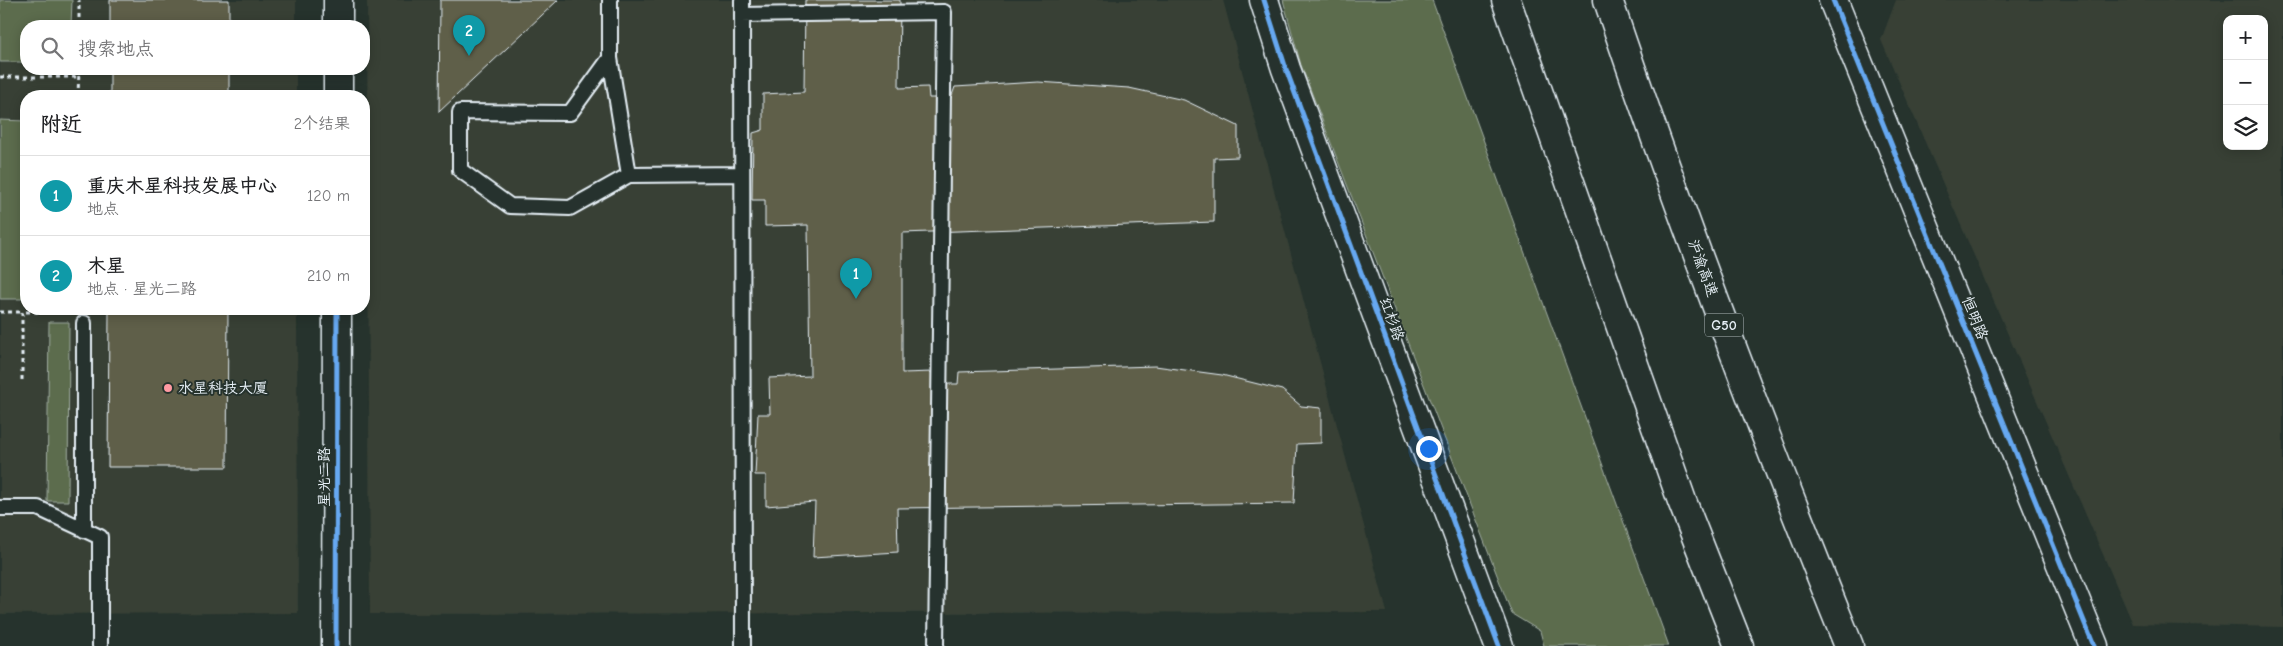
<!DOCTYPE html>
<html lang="zh">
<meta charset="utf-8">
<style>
body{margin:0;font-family:"Comic Neue","LXGW WenKai TC",sans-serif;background:#f6f6f6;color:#202124}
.controls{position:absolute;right:15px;top:15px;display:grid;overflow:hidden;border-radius:10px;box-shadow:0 2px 12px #0003}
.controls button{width:45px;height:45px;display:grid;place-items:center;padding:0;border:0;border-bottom:1px solid #e0e0e0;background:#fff;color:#202124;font:25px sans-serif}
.you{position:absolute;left:1428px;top:448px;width:18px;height:18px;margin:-12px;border:4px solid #fff;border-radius:50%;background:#1a73e8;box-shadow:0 0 0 8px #1a73e833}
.badge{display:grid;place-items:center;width:32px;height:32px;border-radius:50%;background:#db2777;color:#fff;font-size:16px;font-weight:700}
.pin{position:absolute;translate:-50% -41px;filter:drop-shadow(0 1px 2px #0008)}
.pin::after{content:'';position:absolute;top:26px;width:18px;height:15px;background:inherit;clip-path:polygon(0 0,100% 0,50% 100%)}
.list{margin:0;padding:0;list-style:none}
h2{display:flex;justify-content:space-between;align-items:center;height:65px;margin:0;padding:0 20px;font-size:21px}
h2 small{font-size:16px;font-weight:400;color:#757577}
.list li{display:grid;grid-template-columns:32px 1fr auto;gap:15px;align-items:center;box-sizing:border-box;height:80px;padding:0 20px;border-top:1px solid #e0e0e0}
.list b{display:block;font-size:19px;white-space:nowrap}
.list p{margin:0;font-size:16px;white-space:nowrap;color:#757577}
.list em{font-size:16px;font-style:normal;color:#757577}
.icon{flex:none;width:28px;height:28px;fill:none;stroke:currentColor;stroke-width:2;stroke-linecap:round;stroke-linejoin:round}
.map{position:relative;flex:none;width:2283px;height:646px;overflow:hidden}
.search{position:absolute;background:#fff;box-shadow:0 2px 12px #0003;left:20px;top:20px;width:350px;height:55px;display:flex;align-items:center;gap:12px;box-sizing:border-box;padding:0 18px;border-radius:20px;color:#757577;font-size:19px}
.panel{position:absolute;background:#fff;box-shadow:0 2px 12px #0003;left:20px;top:90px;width:350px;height:225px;border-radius:20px}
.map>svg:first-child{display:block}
.built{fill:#374036;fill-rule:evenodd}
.green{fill:#5c6c4e;stroke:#a2aea3}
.building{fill:#5f5f4a;stroke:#e8f1f8}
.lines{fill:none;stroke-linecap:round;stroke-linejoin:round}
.lane-casing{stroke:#e8f1f8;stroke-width:18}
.secondary-casing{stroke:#e8f1f8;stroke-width:31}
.highway-casing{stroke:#e8f1f8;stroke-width:31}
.path{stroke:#e8f1f8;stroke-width:3;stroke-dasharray:4 4;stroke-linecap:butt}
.lane{stroke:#26332d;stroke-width:14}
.secondary{stroke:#26332d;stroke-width:28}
.highway{stroke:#26332d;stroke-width:28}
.cycleway-casing{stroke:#26332d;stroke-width:8}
.cycleway{stroke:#66a8f1;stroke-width:5}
.poi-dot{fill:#ff9aa2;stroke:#26332d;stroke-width:2}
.labels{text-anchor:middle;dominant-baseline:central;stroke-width:4;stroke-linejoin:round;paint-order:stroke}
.shield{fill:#26332d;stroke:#aeb8bb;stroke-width:1}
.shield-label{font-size:14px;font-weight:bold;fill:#e8f1f8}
.street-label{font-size:15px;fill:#e8f1f8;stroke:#26332d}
.poi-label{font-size:15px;fill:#e8f1f8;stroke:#26332d;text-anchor:start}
</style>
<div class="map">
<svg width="2283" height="646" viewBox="0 0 2283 646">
<rect width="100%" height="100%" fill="#26332d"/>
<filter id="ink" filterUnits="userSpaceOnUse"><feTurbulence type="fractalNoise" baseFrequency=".02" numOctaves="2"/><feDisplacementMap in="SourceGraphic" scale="10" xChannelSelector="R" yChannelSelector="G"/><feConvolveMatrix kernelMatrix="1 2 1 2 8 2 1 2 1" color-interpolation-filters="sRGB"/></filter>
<g filter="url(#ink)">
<!-- built -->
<path class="built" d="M 0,0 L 296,0 L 296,26 L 26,26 L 26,69 L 296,69 L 296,96 L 26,96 L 26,309 L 297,309 L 298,613 L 0,614 Z
M 367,0 L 1223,0 L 1387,612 L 370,614 Z
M 1896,0 L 2283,0 L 2283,627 L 2133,624 L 1881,40 ZM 2227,19 L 2264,19 L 2264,146 L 2227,146 Z"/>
<!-- green -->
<path class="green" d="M 0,0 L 72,0 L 71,26 L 26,26 L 26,62 L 0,62 Z
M 1283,0 L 1432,0 L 1669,646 L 1544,646 L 1540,631 L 1512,614 L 1301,65 Z
M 0,120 L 26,121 L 26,299 L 0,299 Z
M 49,322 L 69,322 L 68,501 L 47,501 Z"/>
<!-- building -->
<path class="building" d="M 110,0 L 229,0 L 229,26 L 110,26 Z
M 440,0 L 558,0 L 439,112 Z
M 805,0 L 900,0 L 899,88 L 928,87 L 929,98 L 951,98 L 955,87 L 1038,82 L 1129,88 L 1184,100 L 1238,126 L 1238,157 L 1214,158 L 1214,222 L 902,233 L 902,373 L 933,372 L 933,384 L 958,384 L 959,372 L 1155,366 L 1222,375 L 1282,390 L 1301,406 L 1321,408 L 1321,443 L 1297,444 L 1294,503 L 897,508 L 898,552 L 813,557 L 815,502 L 766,506 L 766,475 L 755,475 L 758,414 L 770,414 L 769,378 L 810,376 L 808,225 L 765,226 L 765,200 L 752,200 L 753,133 L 763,130 L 763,94 L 804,92 Z
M 110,69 L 229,69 L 229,96 L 110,96 Z
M 109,309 L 228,309 L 227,467 L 108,467 Z"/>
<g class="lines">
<!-- lane casing -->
<g class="lane-casing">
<path id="lane" d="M 610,0 L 610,58 L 629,175 L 742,174
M 742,0 L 743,646
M 742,15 L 944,12 L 936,646
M 610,58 L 570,113 L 460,112 L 460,170 L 510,206 L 570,208 L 629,175
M 84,323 L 84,530
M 0,508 L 38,508 L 100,537 L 100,646"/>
</g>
<!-- secondary casing -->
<g class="secondary-casing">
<path id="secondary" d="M 1264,0 L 1286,69 L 1499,646
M 1833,0 L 2094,646
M 338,26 L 338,0
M 338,96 L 338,69
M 336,646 L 337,309"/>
</g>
<!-- highway casing -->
<g class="highway-casing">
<path id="highway" d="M 1506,0 L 1682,501 L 1739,646
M 1608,0 C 1681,218 1763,433 1849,646"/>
</g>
<!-- path -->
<path class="path" d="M 79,26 L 79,0
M 0,77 L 79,77
M 78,96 L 79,69
M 0,312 L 22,312
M 22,380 L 22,312 L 47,312 L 51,309"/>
<!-- lane -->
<use href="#lane" class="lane"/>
<!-- secondary -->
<use href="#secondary" class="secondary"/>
<!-- highway -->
<use href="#highway" class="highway"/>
<!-- cycleway casing -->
<g class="cycleway-casing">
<path id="cycleway" d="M 1264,0 L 1286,69 L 1499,646
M 1833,0 L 2094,646
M 336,646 L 337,309"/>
</g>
<!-- cycleway -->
<use href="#cycleway" class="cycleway"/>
</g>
</g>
<!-- markers -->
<circle class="poi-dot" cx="168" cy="388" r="5"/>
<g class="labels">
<!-- shield labels -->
<rect class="shield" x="1705" y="313.5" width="38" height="23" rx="4"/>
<g class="shield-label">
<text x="1724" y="325">G50</text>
</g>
<!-- street labels -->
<g class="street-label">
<text transform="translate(1703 268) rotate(70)">沪渝高速</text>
<text transform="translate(1975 318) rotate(68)">恒明路</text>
<text transform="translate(1392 319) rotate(70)">红杉路</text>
<text transform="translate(324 477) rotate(-90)">星光二路</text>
</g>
<!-- poi labels -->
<g class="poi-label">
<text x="178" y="388">水星科技大厦</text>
</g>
</g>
</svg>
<div class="controls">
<button>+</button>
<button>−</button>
<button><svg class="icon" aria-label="layers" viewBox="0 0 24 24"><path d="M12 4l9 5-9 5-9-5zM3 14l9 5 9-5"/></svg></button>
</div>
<div class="you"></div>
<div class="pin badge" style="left:856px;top:299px;background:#0f9aa8">1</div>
<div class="pin badge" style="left:469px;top:56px;background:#0f9aa8">2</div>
<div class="search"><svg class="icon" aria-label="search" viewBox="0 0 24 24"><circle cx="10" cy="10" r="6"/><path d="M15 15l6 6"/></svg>搜索地点</div>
<section class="panel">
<h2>附近<small>2个结果</small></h2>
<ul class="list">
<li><span class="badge" style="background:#0f9aa8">1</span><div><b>重庆木星科技发展中心</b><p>地点</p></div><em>120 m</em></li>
<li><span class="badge" style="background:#0f9aa8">2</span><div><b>木星</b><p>地点 · 星光二路</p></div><em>210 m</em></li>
</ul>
</section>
</div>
